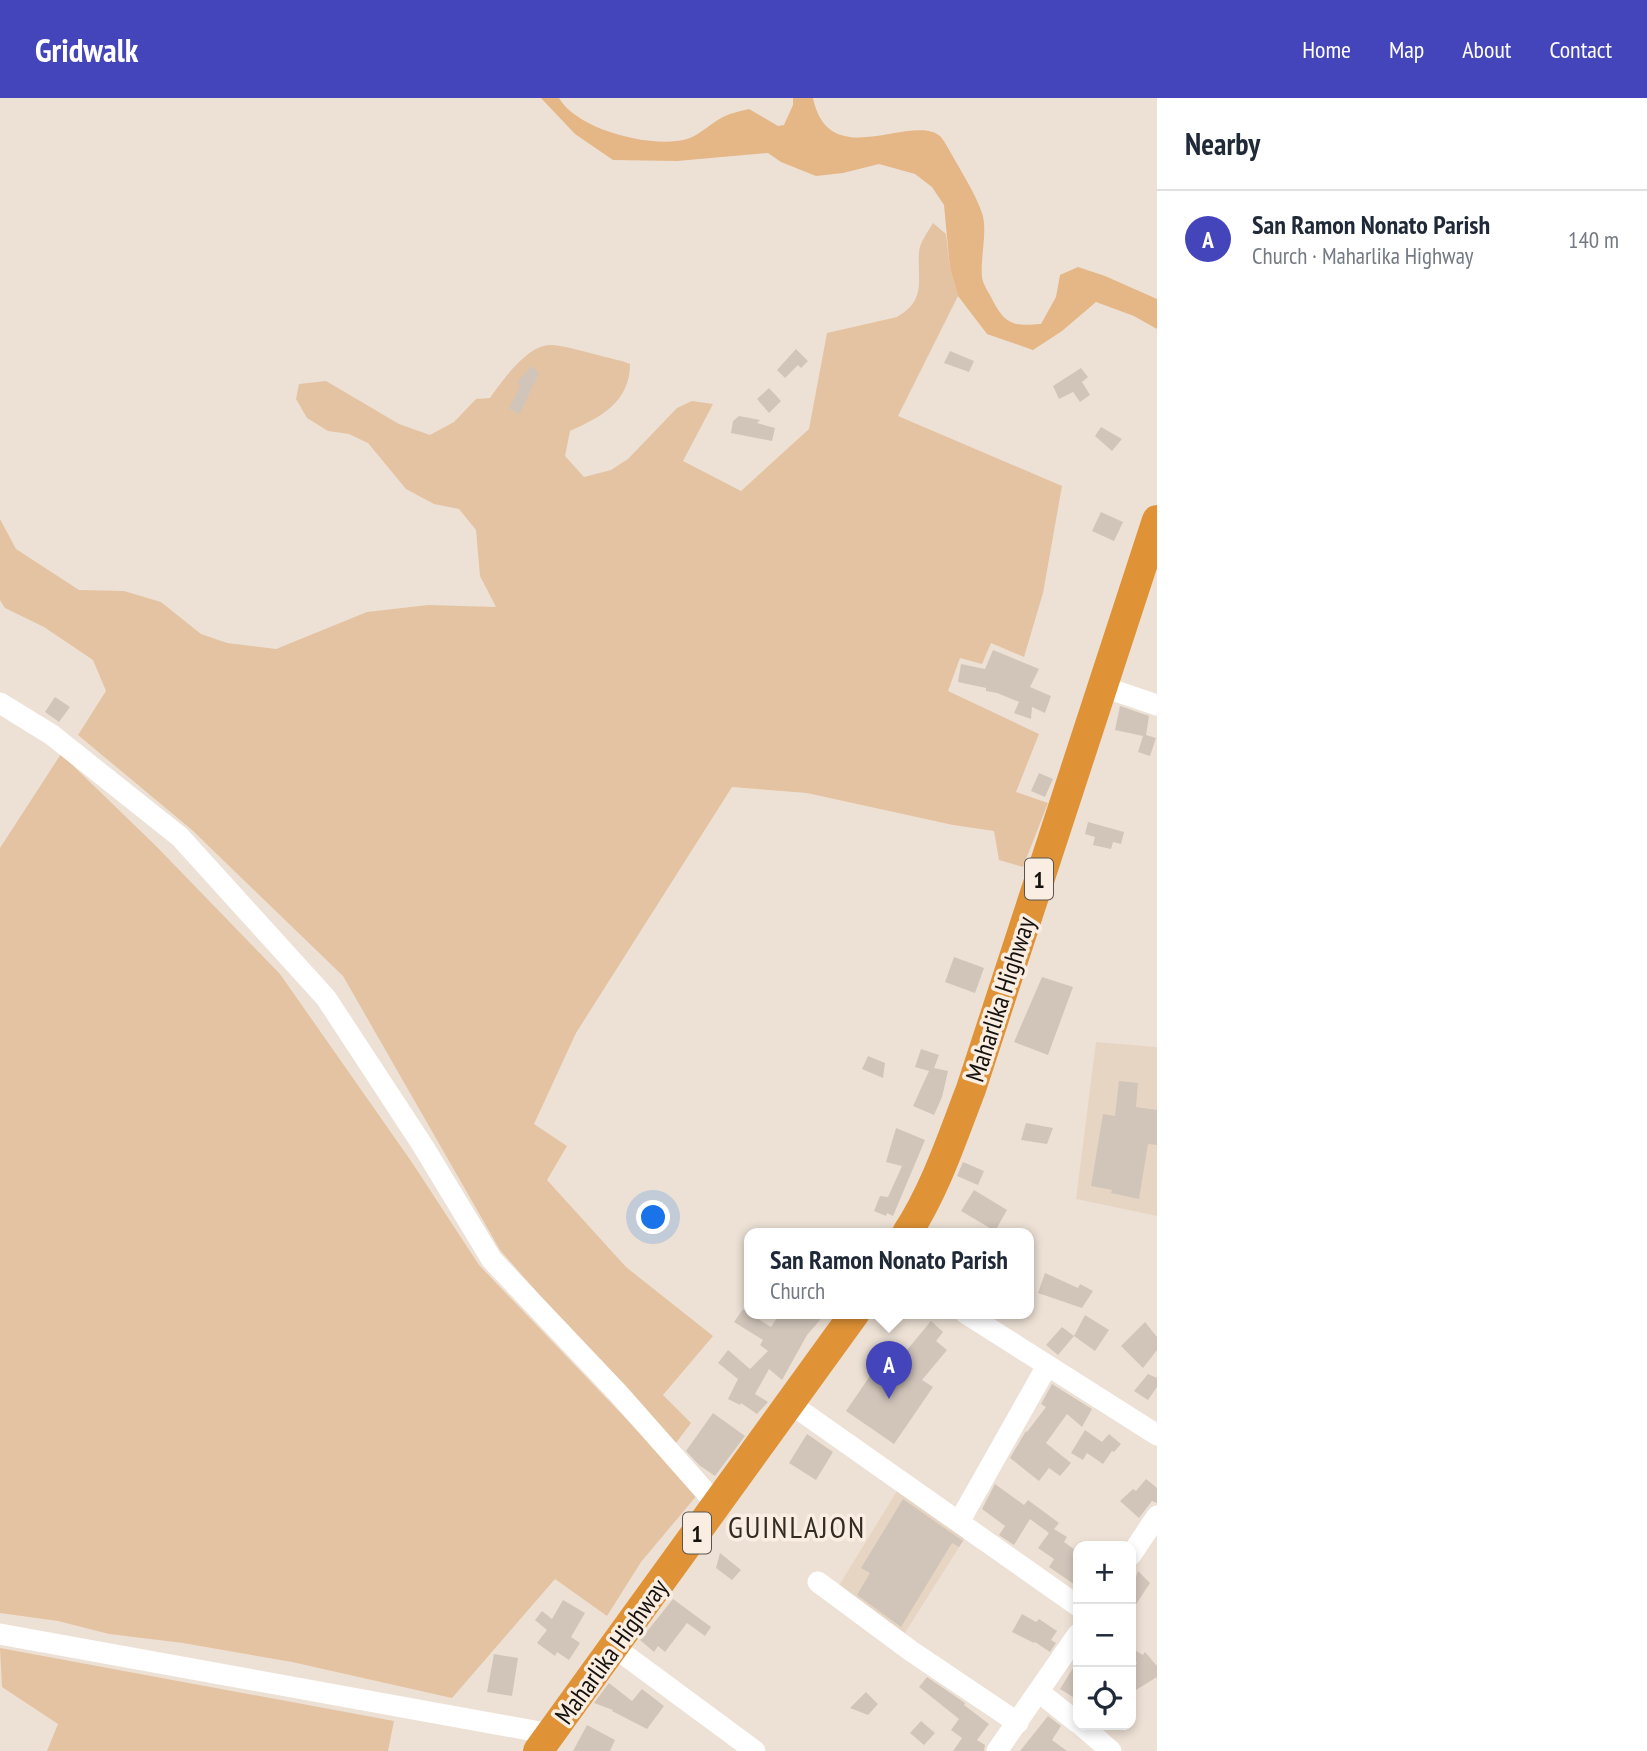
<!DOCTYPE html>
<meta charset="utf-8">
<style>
body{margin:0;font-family:"PT Sans Narrow",sans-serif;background:#f2f2f3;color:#1f2937}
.controls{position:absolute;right:21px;bottom:21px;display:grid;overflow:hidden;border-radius:14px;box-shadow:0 4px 10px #0003}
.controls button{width:63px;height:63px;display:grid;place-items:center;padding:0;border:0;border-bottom:2px solid #e0e1e3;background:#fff;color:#1f2937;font:35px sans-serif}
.you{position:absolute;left:654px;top:1120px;width:24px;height:24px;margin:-18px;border:5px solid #fff;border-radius:50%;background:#1a73e8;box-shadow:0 0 0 10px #1a73e833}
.badge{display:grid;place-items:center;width:46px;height:46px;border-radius:50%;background:#4445ba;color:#fff;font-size:23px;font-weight:700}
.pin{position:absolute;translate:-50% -58px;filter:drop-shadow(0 2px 4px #0008)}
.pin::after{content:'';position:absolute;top:37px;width:24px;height:21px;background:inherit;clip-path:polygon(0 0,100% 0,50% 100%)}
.popup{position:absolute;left:744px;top:1130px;width:290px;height:91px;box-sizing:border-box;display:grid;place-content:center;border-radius:14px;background:#fff;filter:drop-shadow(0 2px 5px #0005);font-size:23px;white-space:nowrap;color:#747a83}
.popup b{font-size:26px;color:#1f2937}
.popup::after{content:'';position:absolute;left:50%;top:100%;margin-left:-14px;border:14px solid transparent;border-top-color:#fff}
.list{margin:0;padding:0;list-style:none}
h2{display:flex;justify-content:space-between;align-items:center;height:91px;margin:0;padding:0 28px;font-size:30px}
h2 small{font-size:23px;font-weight:400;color:#747a83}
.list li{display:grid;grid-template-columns:46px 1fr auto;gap:21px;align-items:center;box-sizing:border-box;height:98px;padding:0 28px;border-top:2px solid #e0e1e3}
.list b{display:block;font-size:26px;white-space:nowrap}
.list p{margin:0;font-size:23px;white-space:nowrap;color:#747a83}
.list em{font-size:23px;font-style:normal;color:#747a83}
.icon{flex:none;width:38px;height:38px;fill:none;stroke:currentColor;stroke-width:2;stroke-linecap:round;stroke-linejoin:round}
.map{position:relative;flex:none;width:1157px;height:1653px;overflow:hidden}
header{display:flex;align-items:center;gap:42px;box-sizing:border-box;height:98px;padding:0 35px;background:#4445ba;color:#fff}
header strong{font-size:33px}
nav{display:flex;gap:38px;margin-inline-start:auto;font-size:24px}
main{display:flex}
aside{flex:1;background:#fff}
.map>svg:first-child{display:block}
.built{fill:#e7d5c4}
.green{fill:#e4c3a2}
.water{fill:#e5b686}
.building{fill:#d1c5ba}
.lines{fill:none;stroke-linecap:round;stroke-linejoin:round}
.minor{stroke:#fff;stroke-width:21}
.highway{stroke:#df9236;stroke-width:30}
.labels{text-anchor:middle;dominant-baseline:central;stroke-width:7;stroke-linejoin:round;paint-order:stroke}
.shield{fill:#faeee2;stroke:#5a544e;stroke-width:2}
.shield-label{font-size:24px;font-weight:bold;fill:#16120e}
.street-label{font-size:26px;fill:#16120e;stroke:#faeee2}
.quarter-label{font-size:30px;letter-spacing:2px;fill:#342b22;stroke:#faeee2}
</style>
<header>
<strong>Gridwalk</strong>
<nav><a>Home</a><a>Map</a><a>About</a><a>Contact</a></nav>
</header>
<main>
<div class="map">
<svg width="1157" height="1653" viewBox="0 0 1157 1653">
<rect width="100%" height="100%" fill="#ede1d5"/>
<!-- built -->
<path class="built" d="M 1096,944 L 1157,949 L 1157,1118 L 1076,1101 Z
M 900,1388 L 968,1435 L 903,1538 L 835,1494 Z"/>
<!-- green -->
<path class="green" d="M 933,125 L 946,136 L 950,170 L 958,198 L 898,318 L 1062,388 L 1043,495 L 1024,559 L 991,545 L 982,566 L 960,560 L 948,593 L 1039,636 L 1016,694 L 1048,705 L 1023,769 L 999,762 L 994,733 L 953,727 L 807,695 L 732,689 L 576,935 L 534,1026 L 567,1048 L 547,1082 L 626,1169 L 713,1238 L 663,1297 L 691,1325 L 673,1349 L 500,1152 L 343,878 L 192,732 L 78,637 L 106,593 L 93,562 L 44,529 L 5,510 L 0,502 L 0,421 L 16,451 L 79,492 L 124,493 L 161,504 L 201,536 L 227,545 L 276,551 L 367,514 L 428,507 L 496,509 L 480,478 L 476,432 L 459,411 L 434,406 L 406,391 L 368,345 L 349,336 L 328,333 L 307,320 L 296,301 L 299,286 L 326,283 L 399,326 L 430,337 L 454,324 L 476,301 L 490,300 C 502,283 528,246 551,247 C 569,248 603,259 622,263 L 630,266 C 630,304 601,319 570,333 L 565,358 L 584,379 L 611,372 L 628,361 L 677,310 L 692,303 L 713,306 L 683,363 L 741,393 L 809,331 L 827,235 L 897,219 C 927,202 917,182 919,155 C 919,145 928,134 933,125 Z
M 61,656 L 155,747 L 280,876 L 411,1063 L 479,1167 L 698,1396 L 641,1464 L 607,1518 L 555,1481 L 452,1600 L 292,1564 L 183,1545 L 109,1536 L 58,1523 L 0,1515 L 0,750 Z
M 0,1550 L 394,1623 L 388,1653 L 47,1653 L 58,1626 L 2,1589 Z"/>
<!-- water -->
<path class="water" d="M 541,0 L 559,0 C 577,32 653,51 687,41 C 700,37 711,25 723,19 C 731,15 741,13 749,11 L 778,28 L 784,27 L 793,7 L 793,0 L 813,0 C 829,77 913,13 941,39 C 945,44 949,52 952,57 C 962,75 975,95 982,115 C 988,132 980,160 982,179 C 983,187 990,196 993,203 C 1006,228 1015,228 1041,226 L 1056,199 L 1060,177 L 1078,169 L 1105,178 L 1157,201 L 1157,231 L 1134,218 L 1096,204 L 1062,233 L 1033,252 L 987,236 L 958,198 L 950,170 L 944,107 L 932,89 L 915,76 L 879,66 L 843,75 L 816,78 L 781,64 L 768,55 L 677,63 L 613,62 L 575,36 Z"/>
<!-- building -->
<path class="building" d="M 796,251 L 808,263 L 801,270 L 798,267 L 785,280 L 777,272 Z
M 950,253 L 974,263 L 969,274 L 944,265 Z
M 532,268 L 539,275 L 520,316 L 509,311 L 520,287 L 517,284 Z
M 1081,270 L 1088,279 L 1082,284 L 1090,297 L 1080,304 L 1073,294 L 1059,301 L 1053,288 Z
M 769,290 L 781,303 L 769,315 L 757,301 Z
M 739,318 L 760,322 L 757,325 L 775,330 L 772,343 L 731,335 L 733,323 Z
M 1101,329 L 1122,341 L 1112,353 L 1095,338 Z
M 1101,414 L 1123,424 L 1114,443 L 1092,433 Z
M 993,552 L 1039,571 L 1030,589 L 1051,598 L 1045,615 L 1032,609 L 1031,621 L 1014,615 L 1019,604 L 997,595 L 986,593 L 986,590 L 958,584 L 961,566 L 985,571 Z
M 55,599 L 70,609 L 59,624 L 45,614 Z
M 1120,608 L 1149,618 L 1146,637 L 1156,640 L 1150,658 L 1138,654 L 1143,638 L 1115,632 Z
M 1039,675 L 1053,681 L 1045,699 L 1031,693 Z
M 1088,724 L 1124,734 L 1121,746 L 1113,744 L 1111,751 L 1093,747 L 1095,739 L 1085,736 Z
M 954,859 L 984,870 L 975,895 L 945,884 Z
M 1042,879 L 1073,889 L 1048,957 L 1014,944 Z
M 921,951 L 939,957 L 934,970 L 948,973 L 942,999 L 934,1017 L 913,1008 L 929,973 L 915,969 Z
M 868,958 L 885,965 L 883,980 L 862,971 Z
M 1119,983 L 1138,985 L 1136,1009 L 1157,1012 L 1157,1047 L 1148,1046 L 1139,1101 L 1111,1095 L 1112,1092 L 1091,1088 L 1103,1016 L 1115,1018 Z
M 1026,1025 L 1053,1030 L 1047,1046 L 1021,1042 Z
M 896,1030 L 925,1042 L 893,1118 L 887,1115 L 886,1118 L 874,1113 L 880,1098 L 888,1099 L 902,1068 L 886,1064 Z
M 963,1064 L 984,1073 L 978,1087 L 957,1078 Z
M 974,1092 L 1007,1112 L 995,1133 L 961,1113 Z
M 1045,1175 L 1078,1190 L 1080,1186 L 1093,1193 L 1082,1210 L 1038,1195 Z
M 743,1211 L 771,1229 L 780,1215 L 826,1215 L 807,1237 L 782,1282 L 769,1271 L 755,1296 L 768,1304 L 757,1316 L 741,1305 L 740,1307 L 728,1301 L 738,1281 L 718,1265 L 728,1252 L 750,1271 L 768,1253 L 760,1247 L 763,1242 L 734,1224 Z
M 1085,1217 L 1109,1232 L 1095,1253 L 1074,1238 Z
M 931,1223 L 943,1234 L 936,1243 L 947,1252 L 922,1282 L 933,1289 L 894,1346 L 846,1313 L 885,1256 L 897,1264 Z
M 1145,1224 L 1157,1239 L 1157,1252 L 1143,1270 L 1121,1248 Z
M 1062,1229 L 1074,1238 L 1058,1257 L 1046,1247 Z
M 1148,1276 L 1157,1280 L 1157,1289 L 1148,1302 L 1134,1293 Z
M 1052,1286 L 1092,1311 L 1082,1329 L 1067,1316 L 1046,1345 L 1071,1365 L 1060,1378 L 1049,1370 L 1039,1383 L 1010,1360 L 1026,1333 L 1027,1334 L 1046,1309 L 1041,1306 Z
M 713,1315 L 745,1338 L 715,1378 L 699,1367 L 686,1353 Z
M 1085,1332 L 1102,1344 L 1109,1336 L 1121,1346 L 1114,1354 L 1112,1353 L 1103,1366 L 1087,1355 L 1083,1362 L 1071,1355 Z
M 807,1336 L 833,1354 L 816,1382 L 789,1365 Z
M 1146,1381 L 1157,1390 L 1157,1405 L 1152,1403 L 1139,1420 L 1120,1403 L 1133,1391 L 1136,1393 Z
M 995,1386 L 1024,1407 L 1028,1402 L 1059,1425 L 1054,1431 L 1067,1439 L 1064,1444 L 1078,1454 L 1078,1489 L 1049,1469 L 1054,1461 L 1038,1450 L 1049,1435 L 1030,1421 L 1014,1447 L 999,1437 L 1005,1428 L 982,1411 Z
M 903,1401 L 963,1443 L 959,1449 L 952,1445 L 901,1529 L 857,1497 L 870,1475 L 861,1470 Z
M 720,1455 L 741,1472 L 732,1482 L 716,1470 Z
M 1138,1473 L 1150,1485 L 1131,1514 L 1131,1494 Z
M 673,1501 L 711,1529 L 705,1538 L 687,1525 L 665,1554 L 658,1548 L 654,1554 L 640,1542 Z
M 563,1502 L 585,1515 L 571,1539 L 580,1545 L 569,1562 L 557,1554 L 555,1558 L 537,1545 L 547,1532 L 535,1522 L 542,1513 L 552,1521 Z
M 1022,1516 L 1036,1524 L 1039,1521 L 1057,1533 L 1051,1542 L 1056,1545 L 1050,1554 L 1035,1544 L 1034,1545 L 1012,1534 Z
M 1131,1550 L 1143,1557 L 1145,1554 L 1157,1568 L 1157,1579 L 1131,1595 L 1131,1572 L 1137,1565 L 1131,1560 Z
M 494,1556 L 518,1560 L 512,1598 L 487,1594 Z
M 1078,1562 L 1078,1591 L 1073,1599 L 1060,1591 Z
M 927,1579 L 965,1605 L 964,1607 L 989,1626 L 977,1642 L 985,1647 L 984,1653 L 953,1653 L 962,1640 L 951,1632 L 959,1621 L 919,1589 Z
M 609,1585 L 632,1603 L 642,1591 L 664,1608 L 647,1631 L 612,1613 L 613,1612 L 594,1605 Z
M 866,1594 L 878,1606 L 868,1617 L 850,1610 Z
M 1048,1618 L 1061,1628 L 1052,1642 L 1067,1653 L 1020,1653 Z
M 921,1623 L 935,1635 L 924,1647 L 910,1635 Z
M 587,1627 L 615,1642 L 610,1653 L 573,1653 Z"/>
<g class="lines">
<!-- minor -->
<path class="minor" d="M 1101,588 L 1157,607
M 0,605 L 52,637 L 180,739 L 326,900 L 423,1048 L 492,1162 L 618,1295 L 717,1407
M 965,1215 L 1157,1337
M 791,1306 L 1078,1508
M 959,1424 L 1047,1268
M 1131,1457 L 1157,1418
M 818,1484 L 911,1553 L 1018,1625
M 0,1536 L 551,1636
M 614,1549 L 755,1653
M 1039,1594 L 1078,1625
M 1081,1627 L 1111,1653
M 997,1653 L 1078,1536"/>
<!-- highway -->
<path class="highway" d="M 907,1135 C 936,1090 952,1040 971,991 L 1157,422
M 538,1653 L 855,1215"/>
</g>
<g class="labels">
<!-- shield labels -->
<g class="shield">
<rect x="1025" y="760.5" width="28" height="41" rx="5"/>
<rect x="683" y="1414.5" width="28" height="41" rx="5"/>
</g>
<g class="shield-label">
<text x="1039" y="781">1</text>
<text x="697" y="1435">1</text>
</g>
<!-- street labels -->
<g class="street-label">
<text transform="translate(1000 901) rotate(-72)">Maharlika Highway</text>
<text transform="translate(611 1553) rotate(-54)">Maharlika Highway</text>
</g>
<!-- quarter labels -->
<g class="quarter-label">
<text x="797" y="1428">GUINLAJON</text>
</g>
</g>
</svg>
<div class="controls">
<button>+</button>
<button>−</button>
<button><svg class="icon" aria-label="locate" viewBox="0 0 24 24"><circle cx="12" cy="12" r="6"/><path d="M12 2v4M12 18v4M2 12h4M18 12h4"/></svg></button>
</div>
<div class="you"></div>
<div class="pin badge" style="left:889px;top:1301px">A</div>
<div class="popup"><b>San Ramon Nonato Parish</b>Church</div>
</div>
<aside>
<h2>Nearby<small></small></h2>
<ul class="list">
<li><span class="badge">A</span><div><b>San Ramon Nonato Parish</b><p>Church · Maharlika Highway</p></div><em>140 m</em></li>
</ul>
</aside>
</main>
